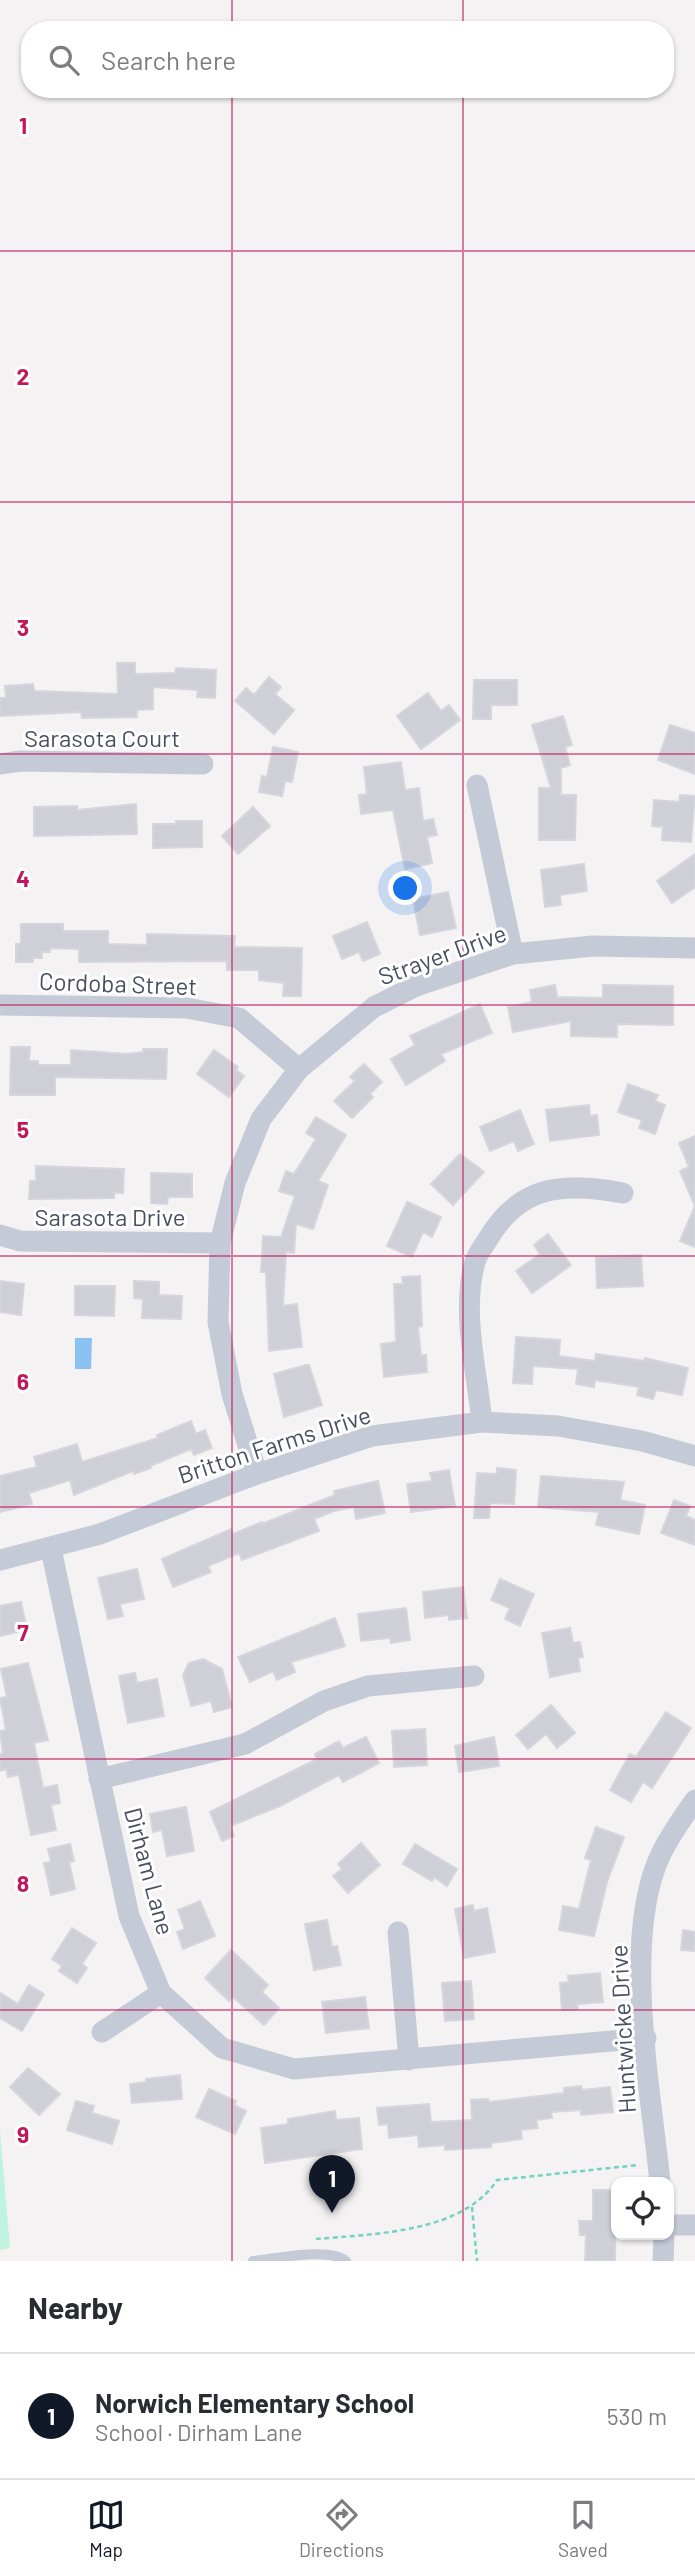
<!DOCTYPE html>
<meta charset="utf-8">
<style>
body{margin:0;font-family:Barlow,sans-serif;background:#f7f7f7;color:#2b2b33}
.controls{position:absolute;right:21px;bottom:21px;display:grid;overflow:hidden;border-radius:14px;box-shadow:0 2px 5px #0004}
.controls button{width:63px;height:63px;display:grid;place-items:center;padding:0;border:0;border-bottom:2px solid #e1e1e2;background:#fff;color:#2b2b33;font:35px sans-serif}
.you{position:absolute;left:406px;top:889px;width:24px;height:24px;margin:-18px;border:5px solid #fff;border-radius:50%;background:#1a73e8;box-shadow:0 0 0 10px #1a73e833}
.badge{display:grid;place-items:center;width:46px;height:46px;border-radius:50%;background:#111827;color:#fff;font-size:23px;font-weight:700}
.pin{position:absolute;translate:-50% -58px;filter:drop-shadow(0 2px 4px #0008)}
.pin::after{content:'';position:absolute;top:37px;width:24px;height:21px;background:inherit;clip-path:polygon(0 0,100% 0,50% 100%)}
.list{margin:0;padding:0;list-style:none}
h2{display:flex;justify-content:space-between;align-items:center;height:91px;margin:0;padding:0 28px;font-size:30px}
h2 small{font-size:23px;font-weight:400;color:#7c7c81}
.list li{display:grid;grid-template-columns:46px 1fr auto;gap:21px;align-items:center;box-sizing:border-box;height:126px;padding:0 28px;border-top:2px solid #e1e1e2}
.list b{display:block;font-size:26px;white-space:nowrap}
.list p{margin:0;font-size:23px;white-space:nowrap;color:#7c7c81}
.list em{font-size:23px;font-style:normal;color:#7c7c81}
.icon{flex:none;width:38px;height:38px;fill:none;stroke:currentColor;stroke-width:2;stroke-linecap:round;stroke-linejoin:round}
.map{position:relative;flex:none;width:695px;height:2261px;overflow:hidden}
.search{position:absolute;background:#fff;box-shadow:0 2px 5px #0004;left:21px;right:21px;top:21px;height:77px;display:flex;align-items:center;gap:18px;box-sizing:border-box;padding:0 24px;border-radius:28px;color:#7c7c81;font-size:26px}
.sheet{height:217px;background:#fff}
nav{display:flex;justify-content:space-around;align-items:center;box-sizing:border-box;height:98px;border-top:2px solid #e1e1e2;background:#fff;font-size:19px;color:#7c7c81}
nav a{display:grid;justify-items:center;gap:4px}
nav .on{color:#111827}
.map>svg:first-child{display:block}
.green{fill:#bff3e0}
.water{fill:#8ac3f2}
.building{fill:#cecfd7;stroke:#d5d6dd;stroke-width:2}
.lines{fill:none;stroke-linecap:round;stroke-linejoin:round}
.path{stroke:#74d3bc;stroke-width:2.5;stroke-dasharray:5 3.5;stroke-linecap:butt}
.lane{stroke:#c5cad7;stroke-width:10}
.street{stroke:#c5cad7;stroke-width:21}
.grid{fill:none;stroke:#c2185b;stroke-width:2;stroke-opacity:0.55}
.labels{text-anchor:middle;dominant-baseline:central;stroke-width:6;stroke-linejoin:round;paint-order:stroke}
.street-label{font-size:24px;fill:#484f61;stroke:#fff}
.grid-label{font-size:23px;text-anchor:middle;font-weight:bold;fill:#c2185b;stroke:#fff;stroke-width:6;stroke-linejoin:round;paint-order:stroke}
</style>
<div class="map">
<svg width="695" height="2261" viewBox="0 0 695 2261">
<rect width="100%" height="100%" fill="#f4f2f2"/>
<!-- green -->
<path class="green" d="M 0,2130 L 10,2248 L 0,2250 Z"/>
<!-- water -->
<path class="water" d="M 75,1338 L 92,1338 L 91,1369 L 75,1369 Z"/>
<!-- building -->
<path class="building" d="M 117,663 L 135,663 L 135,674 L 175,673 L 176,668 L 216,670 L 215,698 L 197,697 L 198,690 L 153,687 L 153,709 L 137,710 L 137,717 L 82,718 L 81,712 L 0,716 L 0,698 L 6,698 L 5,686 L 33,684 L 34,691 L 118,694 Z
M 269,677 L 281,687 L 275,694 L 294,710 L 274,734 L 235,701 L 246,688 L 254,695 Z
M 474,680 L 517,680 L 517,705 L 491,705 L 491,719 L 473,719 Z
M 428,693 L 441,711 L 449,705 L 460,720 L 421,749 L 397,716 Z
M 563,716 L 572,745 L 565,747 L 570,765 L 561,768 L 561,795 L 576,795 L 575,840 L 539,840 L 539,788 L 551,788 L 532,725 Z
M 670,725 L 695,733 L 695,774 L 658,760 Z
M 273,747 L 298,752 L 292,782 L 285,781 L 282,796 L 259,792 L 262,776 L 267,777 Z
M 401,762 L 405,790 L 419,788 L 423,821 L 433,819 L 437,835 L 427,837 L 432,863 L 405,869 L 393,810 L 361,814 L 359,795 L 367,794 L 364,767 Z
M 680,795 L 695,796 L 691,842 L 662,840 L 663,827 L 652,826 L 654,800 L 679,802 Z
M 136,804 L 137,834 L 34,836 L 34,807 L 77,806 L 77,810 Z
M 253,807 L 270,826 L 238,854 L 222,836 Z
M 176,821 L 202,821 L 202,847 L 153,848 L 153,824 L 177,824 Z
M 695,854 L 695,887 L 672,903 L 657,881 Z
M 584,864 L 587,891 L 560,895 L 561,905 L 545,907 L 541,870 Z
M 448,892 L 456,928 L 420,935 L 413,899 Z
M 367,922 L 380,954 L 363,961 L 359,952 L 342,959 L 333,936 Z
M 21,924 L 63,924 L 63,931 L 108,931 L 108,944 L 147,945 L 147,934 L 235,936 L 234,947 L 302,948 L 301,996 L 283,996 L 284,983 L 259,980 L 259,970 L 227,970 L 227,961 L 79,962 L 79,949 L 50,948 L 50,952 L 42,952 L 42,958 L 33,958 L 33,962 L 16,962 L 16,944 L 21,944 Z
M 555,985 L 557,997 L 603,998 L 603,985 L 673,986 L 673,1025 L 617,1024 L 617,1037 L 571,1036 L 571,1021 L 513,1032 L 508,1007 L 532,1002 L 530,990 Z
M 480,1004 L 492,1033 L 441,1054 L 445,1061 L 406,1085 L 391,1059 L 415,1045 L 410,1036 Z
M 11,1047 L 30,1047 L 29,1061 L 38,1061 L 38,1065 L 71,1065 L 71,1050 L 127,1054 L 143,1052 L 143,1049 L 167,1049 L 166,1079 L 55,1077 L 55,1095 L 10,1095 Z
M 214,1050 L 238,1067 L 236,1070 L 244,1076 L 229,1097 L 197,1074 Z
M 364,1064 L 382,1082 L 370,1094 L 373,1097 L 352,1118 L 334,1101 L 355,1081 L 350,1077 Z
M 628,1084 L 658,1095 L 655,1101 L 665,1105 L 655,1134 L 639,1128 L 642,1120 L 618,1112 Z
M 589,1105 L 590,1116 L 597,1115 L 599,1135 L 550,1141 L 546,1110 Z
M 520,1110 L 534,1144 L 518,1151 L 514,1141 L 490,1151 L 480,1127 Z
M 316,1117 L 346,1135 L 318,1181 L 328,1185 L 313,1229 L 296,1224 L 294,1253 L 286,1252 L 283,1306 L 297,1304 L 302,1347 L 269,1351 L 266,1272 L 261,1272 L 263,1236 L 281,1237 L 295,1196 L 279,1191 L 286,1171 L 294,1174 L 316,1139 L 306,1133 Z
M 695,1136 L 695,1206 L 680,1171 L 689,1167 L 679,1143 Z
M 460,1154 L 484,1172 L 453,1205 L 431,1184 Z
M 36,1166 L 124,1169 L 123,1193 L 114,1193 L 114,1198 L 29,1199 L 30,1181 L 36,1181 Z
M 151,1173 L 192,1174 L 192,1197 L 168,1197 L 167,1204 L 151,1203 Z
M 407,1202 L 441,1217 L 432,1237 L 423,1232 L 412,1257 L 387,1246 Z
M 695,1206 L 695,1247 L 680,1241 Z
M 548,1234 L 571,1265 L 532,1293 L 516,1271 L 540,1254 L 534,1245 Z
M 641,1255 L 643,1286 L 597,1288 L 596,1257 Z
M 420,1276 L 422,1326 L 418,1327 L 421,1355 L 426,1355 L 427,1372 L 384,1377 L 381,1344 L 396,1342 L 394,1284 L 403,1284 L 402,1277 Z
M 0,1281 L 24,1284 L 21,1315 L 0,1312 Z
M 134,1281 L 159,1282 L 159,1295 L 182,1296 L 181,1319 L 142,1318 L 143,1299 L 134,1298 Z
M 75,1286 L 115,1286 L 114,1316 L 75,1315 Z
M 516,1337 L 560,1340 L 559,1356 L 595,1361 L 596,1354 L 645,1361 L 645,1358 L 688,1368 L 682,1395 L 656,1390 L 653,1399 L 637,1395 L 639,1387 L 595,1380 L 594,1387 L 576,1384 L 578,1369 L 533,1366 L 532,1384 L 513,1383 Z
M 306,1365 L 309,1365 L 322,1405 L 284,1417 L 274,1374 Z
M 191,1421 L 196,1434 L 205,1430 L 212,1448 L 194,1455 L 191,1449 L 150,1466 L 151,1468 L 134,1474 L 133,1471 L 74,1495 L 70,1480 L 29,1493 L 32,1504 L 0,1512 L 0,1476 L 37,1467 L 34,1457 L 77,1444 L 82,1462 L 158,1438 L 157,1435 Z
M 497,1468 L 516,1470 L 514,1504 L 490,1503 L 489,1518 L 474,1518 L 477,1473 L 497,1474 Z
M 449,1470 L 455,1506 L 411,1512 L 407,1484 L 432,1481 L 430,1473 Z
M 541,1476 L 624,1482 L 620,1500 L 645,1505 L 639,1534 L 596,1525 L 599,1512 L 538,1507 Z
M 378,1481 L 385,1513 L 356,1519 L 354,1507 L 334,1511 L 314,1519 L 319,1531 L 242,1560 L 239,1553 L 208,1566 L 211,1572 L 173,1587 L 162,1559 L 231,1529 L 233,1534 L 262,1522 L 262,1524 L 335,1495 L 334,1491 Z
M 674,1500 L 690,1506 L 686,1516 L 695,1520 L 695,1545 L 661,1533 Z
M 137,1569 L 144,1599 L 120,1604 L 123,1616 L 108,1619 L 98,1578 Z
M 500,1579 L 534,1594 L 520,1626 L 505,1619 L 510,1608 L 491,1600 Z
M 463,1587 L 467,1618 L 449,1620 L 449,1615 L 425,1618 L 423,1592 Z
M 21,1602 L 27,1630 L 0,1636 L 0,1606 Z
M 406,1608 L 410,1640 L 391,1643 L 390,1638 L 361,1641 L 358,1614 Z
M 335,1618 L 345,1646 L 291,1662 L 295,1672 L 277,1680 L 273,1671 L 250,1682 L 238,1657 Z
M 570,1628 L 573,1643 L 580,1642 L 583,1657 L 578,1658 L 580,1671 L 550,1677 L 542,1633 Z
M 203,1659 L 222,1669 L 232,1707 L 214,1712 L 211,1701 L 191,1706 L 183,1675 L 189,1663 Z
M 28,1663 L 48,1740 L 34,1743 L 43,1788 L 57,1785 L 60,1803 L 51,1805 L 56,1830 L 31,1835 L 19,1775 L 8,1777 L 6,1769 L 0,1771 L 0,1754 L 3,1753 L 0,1731 L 6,1730 L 0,1698 L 7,1697 L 1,1669 Z
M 135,1673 L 137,1683 L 157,1679 L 164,1716 L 128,1723 L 119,1676 Z
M 551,1705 L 575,1733 L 557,1748 L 546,1734 L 528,1749 L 516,1735 Z
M 666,1712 L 691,1728 L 652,1788 L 643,1782 L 631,1802 L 610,1790 L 630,1754 L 636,1757 Z
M 425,1729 L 427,1765 L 394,1767 L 392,1731 Z
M 366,1737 L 379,1763 L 343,1782 L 339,1775 L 280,1806 L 230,1826 L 234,1836 L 222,1841 L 210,1812 L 317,1759 L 315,1754 L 339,1741 L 343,1748 Z
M 494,1737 L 499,1766 L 459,1772 L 455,1746 Z
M 186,1807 L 194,1851 L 167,1856 L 162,1830 L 153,1832 L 150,1814 Z
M 596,1827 L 624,1837 L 607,1882 L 594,1936 L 559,1930 L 563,1906 L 579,1909 L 591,1860 L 585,1858 Z
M 361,1843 L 380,1865 L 348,1893 L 333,1876 L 342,1869 L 338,1864 Z
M 70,1844 L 74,1861 L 69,1862 L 75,1889 L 51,1895 L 44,1863 L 51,1862 L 48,1849 Z
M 415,1844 L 457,1869 L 447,1886 L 434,1877 L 432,1881 L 403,1864 Z
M 200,1901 L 215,1936 L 183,1949 L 177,1932 L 185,1929 L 178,1910 Z
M 473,1905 L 474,1911 L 487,1908 L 495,1952 L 464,1958 L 455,1909 Z
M 327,1920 L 332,1947 L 337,1946 L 341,1965 L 314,1970 L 305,1924 Z
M 72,1928 L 96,1943 L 82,1964 L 87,1968 L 77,1983 L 59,1971 L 62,1966 L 52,1959 Z
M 683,1930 L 695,1932 L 695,1951 L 681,1950 Z
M 231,1950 L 268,1985 L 262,1992 L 279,2008 L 264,2025 L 233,1997 L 229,2001 L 205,1978 Z
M 600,1973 L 603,2002 L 577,2004 L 578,2009 L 562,2010 L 560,1983 L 569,1982 L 568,1976 Z
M 471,1981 L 474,2019 L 445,2021 L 442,1983 Z
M 29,1985 L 44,1994 L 22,2031 L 0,2018 L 0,1993 L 18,2004 Z
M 365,1997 L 369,2028 L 326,2033 L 322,2002 Z
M 28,2068 L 60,2094 L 39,2115 L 10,2087 Z
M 180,2075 L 182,2099 L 132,2103 L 130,2084 L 146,2082 L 146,2079 Z
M 581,2086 L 582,2090 L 610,2087 L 613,2112 L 581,2115 L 581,2110 L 551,2112 L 552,2118 L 536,2120 L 538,2128 L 521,2130 L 522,2139 L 491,2143 L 491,2147 L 445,2150 L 445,2145 L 419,2147 L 418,2135 L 389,2138 L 388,2124 L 379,2125 L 377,2108 L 429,2104 L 431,2122 L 472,2120 L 471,2100 L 488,2099 L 489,2102 L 564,2093 L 564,2088 Z
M 209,2089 L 236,2101 L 234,2105 L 246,2111 L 235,2134 L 196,2117 Z
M 76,2101 L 94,2106 L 92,2113 L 119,2121 L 112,2144 L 67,2130 Z
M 335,2111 L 336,2120 L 359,2118 L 362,2149 L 265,2163 L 261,2128 L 288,2124 L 288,2119 Z
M 593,2190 L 616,2190 L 615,2261 L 585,2261 L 586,2235 L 580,2235 L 579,2221 L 593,2221 Z"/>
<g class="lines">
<!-- path -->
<path class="path" d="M 472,2207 L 477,2261
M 316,2239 C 373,2234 463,2233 497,2180 L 638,2165"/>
<!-- lane -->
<path class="lane" d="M 253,2261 C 275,2259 329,2247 346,2261"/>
<!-- street -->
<path class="street" d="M 0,764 L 20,761 L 203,764
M 477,785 L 513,954
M 0,1005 L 187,1008 L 239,1018 L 299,1069
M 0,1235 L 20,1241 L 220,1243
M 482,1422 C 477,1372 461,1312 475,1262 C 477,1254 484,1246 488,1239 C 521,1183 565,1183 623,1193
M 257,1474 L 232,1394 L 218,1322 L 220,1243 L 235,1183 L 261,1119 L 299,1069 L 374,1007 L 416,986 L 513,954 L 593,946 L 695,948
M 51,1549 L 129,1916 L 161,1993 L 222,2048 L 294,2069 L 646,2038
M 0,1560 L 100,1534 L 257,1474 L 372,1436 L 482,1422 L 558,1426 L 642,1441 L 695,1456
M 99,1779 L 245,1744 L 324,1701 L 368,1686 L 474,1676
M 398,1932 L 409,2060
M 102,2032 L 161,1993
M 660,2182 C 651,2092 621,1936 661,1854 C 670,1835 683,1817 695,1800
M 669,2225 L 695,2225
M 663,2261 L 664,2235"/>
</g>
<!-- grid -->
<path class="grid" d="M 232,0 L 232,30M 463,0 L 463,30M 232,89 L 232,2261M 463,89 L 463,2261M 0,251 L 695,251M 0,502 L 695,502M 0,754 L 695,754M 0,1005 L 695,1005M 0,1256 L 695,1256M 0,1507 L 695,1507M 0,1759 L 695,1759M 0,2010 L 695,2010"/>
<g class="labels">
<!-- street labels -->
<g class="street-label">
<text x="102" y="737">Sarasota Court</text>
<text transform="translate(442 954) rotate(-20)">Strayer Drive</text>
<text transform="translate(118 983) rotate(2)">Cordoba Street</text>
<text x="110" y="1216">Sarasota Drive</text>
<text transform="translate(274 1444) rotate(-18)">Britton Farms Drive</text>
<text transform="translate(150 1871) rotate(75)">Dirham Lane</text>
<text transform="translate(622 2029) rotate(-93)">Huntwicke Drive</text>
</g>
</g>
<g class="grid-label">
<text x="23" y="134">1</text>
<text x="23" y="385">2</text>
<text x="23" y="636">3</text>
<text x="23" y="887">4</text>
<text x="23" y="1138">5</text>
<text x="23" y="1390">6</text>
<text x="23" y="1641">7</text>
<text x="23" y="1892">8</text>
<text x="23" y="2143">9</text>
</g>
</svg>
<div class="controls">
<button><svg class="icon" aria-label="locate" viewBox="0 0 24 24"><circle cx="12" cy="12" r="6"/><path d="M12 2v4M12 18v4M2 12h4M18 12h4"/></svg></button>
</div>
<div class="you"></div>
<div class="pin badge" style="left:332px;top:2213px">1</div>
<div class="search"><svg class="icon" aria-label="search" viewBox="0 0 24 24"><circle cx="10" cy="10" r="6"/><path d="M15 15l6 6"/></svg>Search here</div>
</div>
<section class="sheet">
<h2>Nearby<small></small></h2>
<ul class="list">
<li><span class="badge">1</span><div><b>Norwich Elementary School</b><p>School · Dirham Lane</p></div><em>530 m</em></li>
</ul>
</section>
<nav>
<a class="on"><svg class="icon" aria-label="map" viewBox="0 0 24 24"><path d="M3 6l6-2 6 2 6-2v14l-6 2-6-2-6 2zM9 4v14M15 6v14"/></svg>Map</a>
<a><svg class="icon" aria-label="directions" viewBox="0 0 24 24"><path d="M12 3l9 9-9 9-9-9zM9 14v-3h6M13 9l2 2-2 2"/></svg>Directions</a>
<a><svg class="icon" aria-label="saved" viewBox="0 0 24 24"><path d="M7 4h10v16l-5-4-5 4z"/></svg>Saved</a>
</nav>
